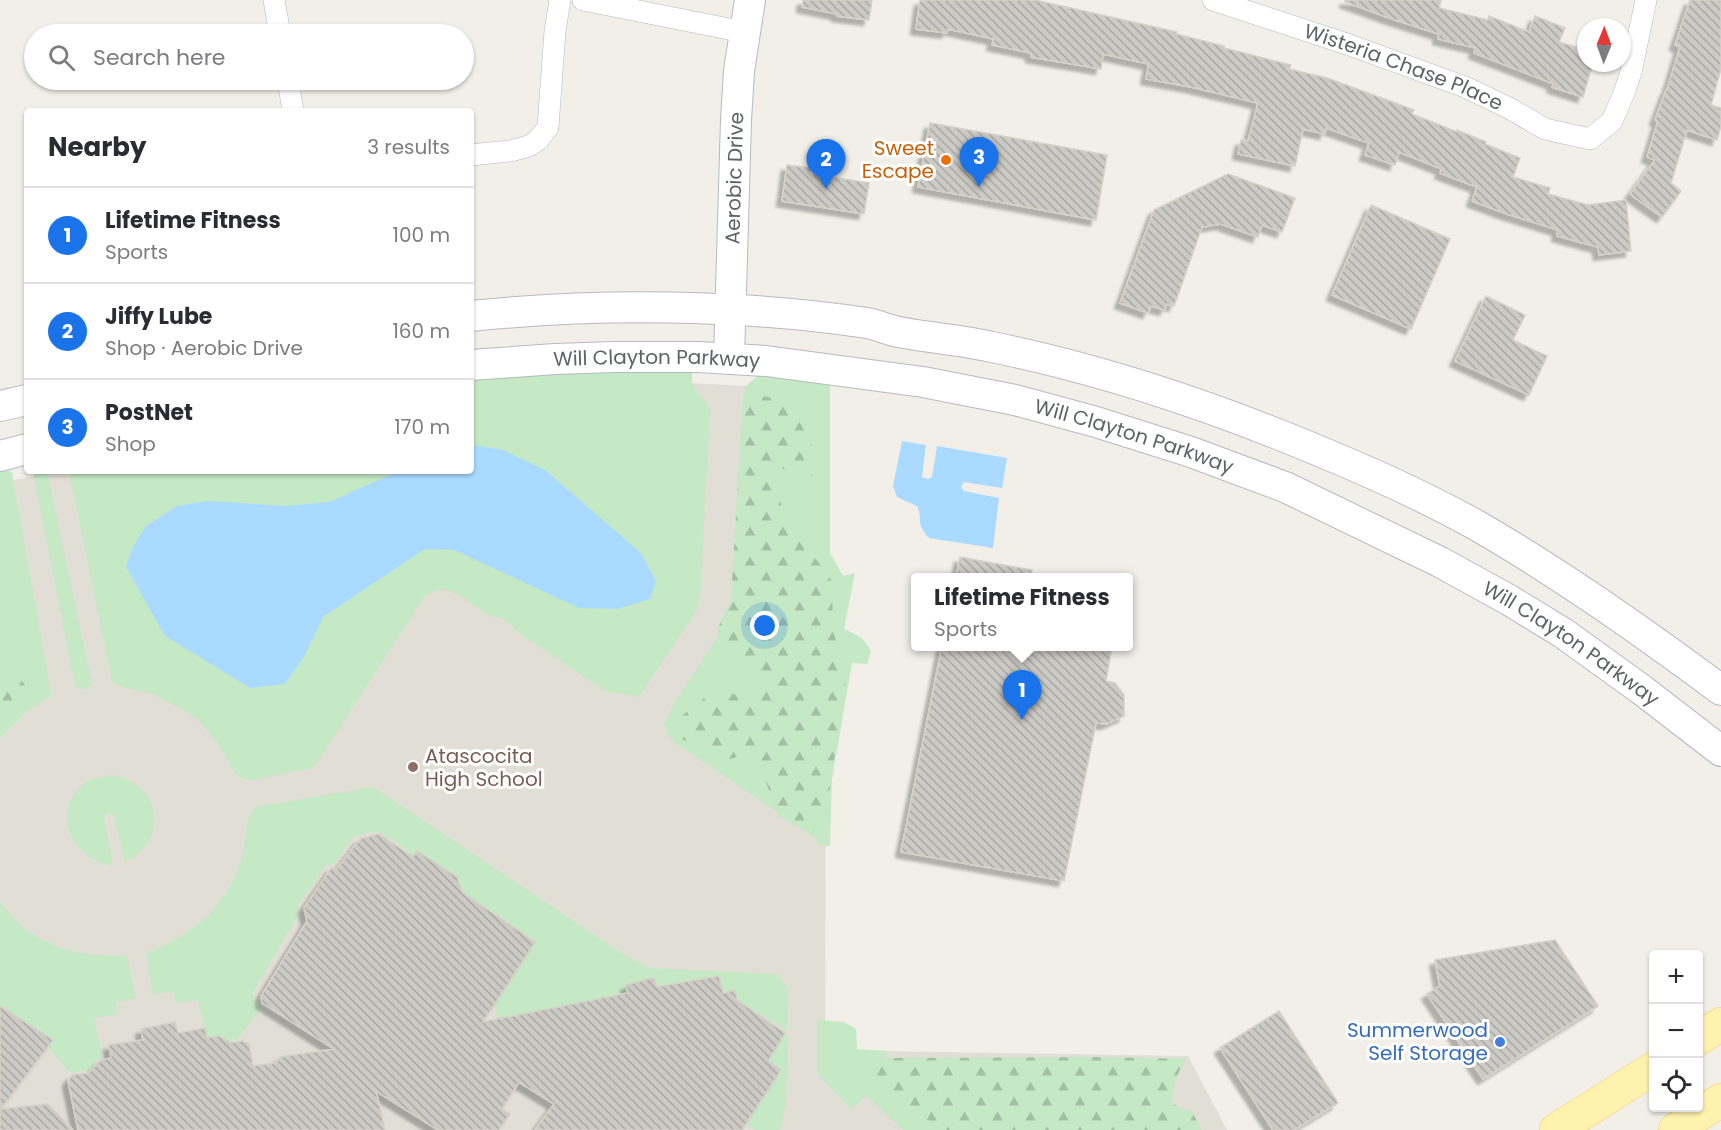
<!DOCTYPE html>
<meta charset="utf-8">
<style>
body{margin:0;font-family:Poppins,sans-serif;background:#f7f7f7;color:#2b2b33}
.controls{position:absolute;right:18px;bottom:18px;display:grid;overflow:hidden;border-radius:6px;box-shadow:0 2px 4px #0004}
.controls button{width:54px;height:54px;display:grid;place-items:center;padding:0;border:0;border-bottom:2px solid #e1e1e2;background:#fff;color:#2b2b33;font:30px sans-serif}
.compass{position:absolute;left:1577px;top:18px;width:54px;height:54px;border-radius:50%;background:#fff;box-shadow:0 2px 4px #0004;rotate:1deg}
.you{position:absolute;left:765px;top:626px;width:21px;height:21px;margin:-15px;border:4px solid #fff;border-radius:50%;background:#1a73e8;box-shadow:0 0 0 9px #1a73e833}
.badge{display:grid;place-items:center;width:39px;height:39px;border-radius:50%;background:#1a73e8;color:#fff;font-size:20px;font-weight:700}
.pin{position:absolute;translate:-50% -50px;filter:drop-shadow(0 2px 3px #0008)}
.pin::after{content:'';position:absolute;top:32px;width:21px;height:18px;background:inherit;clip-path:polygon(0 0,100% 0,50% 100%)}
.popup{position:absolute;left:911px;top:573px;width:222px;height:78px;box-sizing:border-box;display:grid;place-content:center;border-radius:6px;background:#fff;filter:drop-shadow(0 2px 4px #0005);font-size:20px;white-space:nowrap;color:#7c7c81}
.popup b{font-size:22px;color:#2b2b33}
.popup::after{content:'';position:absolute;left:50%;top:100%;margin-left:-12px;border:12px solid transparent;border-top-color:#fff}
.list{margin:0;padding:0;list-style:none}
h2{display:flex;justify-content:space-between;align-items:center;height:78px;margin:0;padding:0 24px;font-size:26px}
h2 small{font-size:20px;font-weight:400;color:#7c7c81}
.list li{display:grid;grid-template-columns:39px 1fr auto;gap:18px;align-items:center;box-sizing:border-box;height:96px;padding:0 24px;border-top:2px solid #e1e1e2}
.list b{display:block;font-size:22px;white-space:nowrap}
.list p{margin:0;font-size:20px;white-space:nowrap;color:#7c7c81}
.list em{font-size:20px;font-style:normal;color:#7c7c81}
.icon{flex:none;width:33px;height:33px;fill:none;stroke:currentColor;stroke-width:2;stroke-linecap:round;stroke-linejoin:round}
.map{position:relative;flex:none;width:1721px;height:1130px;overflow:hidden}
.search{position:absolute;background:#fff;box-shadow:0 2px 4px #0004;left:24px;top:24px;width:450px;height:66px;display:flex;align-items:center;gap:15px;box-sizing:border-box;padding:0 21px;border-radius:33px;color:#7c7c81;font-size:22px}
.panel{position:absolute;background:#fff;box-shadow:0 2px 4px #0004;left:24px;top:108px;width:450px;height:366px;border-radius:6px}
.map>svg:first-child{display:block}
.education{fill:#e1ded6}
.green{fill:#c5e8c5}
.forest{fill:url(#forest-firs)}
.water{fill:#aadaff}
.building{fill:url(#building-back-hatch);stroke:#d6d1c6;stroke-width:1.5;filter:url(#shadow)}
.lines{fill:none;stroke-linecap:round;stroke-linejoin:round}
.street-casing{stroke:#b5b8bc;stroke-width:22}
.secondary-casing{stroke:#b6babf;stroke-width:32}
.primary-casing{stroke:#f2c960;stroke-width:34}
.street{stroke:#fff;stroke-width:21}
.secondary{stroke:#fff;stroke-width:30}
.primary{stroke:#fff2af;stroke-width:33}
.food-dot{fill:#e8710a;stroke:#fff;stroke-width:2}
.education-dot{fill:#8d6e63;stroke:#fff;stroke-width:2}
.shop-dot{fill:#3f7fe0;stroke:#fff;stroke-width:2}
.labels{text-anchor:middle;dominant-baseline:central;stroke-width:6;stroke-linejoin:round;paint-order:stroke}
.street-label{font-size:20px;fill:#5f6368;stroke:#fff}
.food-label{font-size:20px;fill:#c56008;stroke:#fff;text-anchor:end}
.education-label{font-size:20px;fill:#785e54;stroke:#fff;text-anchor:start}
.shop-label{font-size:20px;fill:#366cbe;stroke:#fff;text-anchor:end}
</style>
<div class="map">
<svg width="1721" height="1130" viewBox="0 0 1721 1130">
<defs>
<pattern id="forest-firs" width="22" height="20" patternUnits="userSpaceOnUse" patternTransform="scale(1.5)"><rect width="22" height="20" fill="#c5e8c5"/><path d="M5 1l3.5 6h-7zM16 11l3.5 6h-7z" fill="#a3c0a4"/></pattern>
<pattern id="building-back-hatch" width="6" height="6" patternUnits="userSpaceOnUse" patternTransform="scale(1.5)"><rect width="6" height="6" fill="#cccac5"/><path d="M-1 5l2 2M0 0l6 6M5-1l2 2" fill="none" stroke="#a9a8a4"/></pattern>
<filter id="shadow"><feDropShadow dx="-5.5" dy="5.5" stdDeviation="1.5" flood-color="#0004"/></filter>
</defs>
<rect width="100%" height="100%" fill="#f1efe8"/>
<!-- education -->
<path class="education" d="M 670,382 L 827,390 L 825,1050 L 1188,1056 L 1227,1130 L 0,1130 L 0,483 L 60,471 L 471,471 Z"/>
<!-- green -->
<path class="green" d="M 630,371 L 692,373 L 692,384 L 710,409 L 700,600 L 696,612 L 639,697 L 605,691 L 515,630 C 509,619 503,620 492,616 C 469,607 448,575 423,598 L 317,763 L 311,768 L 255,780 L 248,780 L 236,775 L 218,743 L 199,721 L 187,712 L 153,694 L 119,686 L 112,681 L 69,471 L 471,471 L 471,379 L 532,374 Z
M 763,375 L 830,381 L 830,553 L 843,576 L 855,573 L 844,629 C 858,636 863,636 871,651 L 867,664 L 852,663 L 832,779 L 830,846 L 818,845 L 817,839 L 677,744 L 668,735 L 664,724 L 674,703 L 734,612 L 746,386 L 756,377 Z
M 0,467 L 5,467 L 12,473 L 51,693 L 49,697 L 27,711 L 0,738 Z
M 33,471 L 47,471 L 91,680 L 91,685 L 83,690 L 75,686 Z
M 112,775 C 162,784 170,840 125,862 L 113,815 L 109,813 L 106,814 L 104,819 L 113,866 C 75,861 50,816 81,786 C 89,778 102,777 112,775 Z
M 373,787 L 621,953 L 648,968 L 777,974 L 788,988 L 787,1031 L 737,1000 L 735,990 L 723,993 L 719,977 L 657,987 L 654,979 L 627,985 L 628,993 L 497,1019 L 495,1004 L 533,945 L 533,940 L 456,889 L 460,884 L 457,877 L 417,851 L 409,863 L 406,849 L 378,831 L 354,836 L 334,864 L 326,865 L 297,906 L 298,915 L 253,992 L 253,999 L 262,1006 L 237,1040 L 226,1044 L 207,1038 L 198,1000 L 176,1003 L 173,991 L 153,995 L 146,953 C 193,936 230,904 243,855 C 247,838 243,820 256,807 Z
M 0,902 C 8,911 16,922 25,929 C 56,952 89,957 127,956 L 136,998 L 116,1002 L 116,1015 L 94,1018 L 102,1056 L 94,1063 L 93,1069 L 70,1073 L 48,1047 L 0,1006 Z
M 818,1020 L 844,1022 L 856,1029 L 857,1049 L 888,1051 L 886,1058 L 868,1083 L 877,1092 L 946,1130 L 903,1130 L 866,1095 L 853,1108 L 849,1107 L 818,1075 Z
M 785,1033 L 788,1033 L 786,1104 L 780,1130 L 755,1130 L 746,1123 L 781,1071 L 767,1061 Z"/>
<!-- forest -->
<path class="forest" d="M 743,393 L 787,400 L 812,444 L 812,480 L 773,465 L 783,514 L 832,581 L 833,631 L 847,673 L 828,802 L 812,834 L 779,817 L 754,750 L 731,759 L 678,738 L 671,725 L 715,689 L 748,698 L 765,675 L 726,646 L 717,630 L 731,599 Z
M 19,677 L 25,685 L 0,726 L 0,680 Z
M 1102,1057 L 1185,1059 L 1175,1081 L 1171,1103 L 1192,1112 L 1202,1130 L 946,1130 L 877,1092 L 868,1083 L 886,1058 Z"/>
<!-- water -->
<path class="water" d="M 902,441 L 926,445 L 922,477 L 928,479 L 932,477 L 937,446 L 1007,458 L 1002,488 L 964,482 L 961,487 L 964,491 L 999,498 L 993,548 L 929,538 C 914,521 924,521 917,506 L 897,497 L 893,486 Z
M 471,445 L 503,450 L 545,470 L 641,553 L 656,581 L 650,599 L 617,609 L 579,608 L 454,550 L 425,549 L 323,617 L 304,657 L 285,684 L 250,688 L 165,636 L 126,567 L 132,549 L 146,526 L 177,506 L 206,501 L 287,506 L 329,502 L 399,471 L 471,471 Z"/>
<!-- building -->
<path class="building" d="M 803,0 L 872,0 L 869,20 L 837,16 L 837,14 L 802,7 Z
M 920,0 L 1035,0 L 1177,32 L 1176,34 L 1224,46 L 1224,48 L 1291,65 L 1289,69 L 1327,78 L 1414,110 L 1412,114 L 1457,132 L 1457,130 L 1486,142 L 1485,144 L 1520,158 L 1513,177 L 1550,188 L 1548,194 L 1588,205 L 1626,200 L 1631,251 L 1599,255 L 1598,247 L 1557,236 L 1558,230 L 1507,214 L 1472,201 L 1477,187 L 1440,173 L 1442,169 L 1399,152 L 1395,165 L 1365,155 L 1369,143 L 1326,128 L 1325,134 L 1303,129 L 1295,166 L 1238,154 L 1241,140 L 1248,141 L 1258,103 L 1191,87 L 1146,79 L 1149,64 L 1103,54 L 1101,69 L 1031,57 L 1031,53 L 992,45 L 994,39 L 948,29 L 947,33 L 916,29 Z
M 1345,0 L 1441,0 L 1439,8 L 1488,20 L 1489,16 L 1529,32 L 1535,16 L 1565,28 L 1559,42 L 1586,50 L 1586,63 L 1593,63 L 1583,97 L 1552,87 L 1554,84 L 1474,53 L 1476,48 L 1438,39 L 1439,34 L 1392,19 L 1345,2 Z
M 1690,0 L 1721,0 L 1721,69 L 1711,105 L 1721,108 L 1721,126 L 1717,140 L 1687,130 L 1671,183 L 1681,191 L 1662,217 L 1630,194 L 1655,160 L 1647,157 L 1658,121 L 1655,120 L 1666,90 L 1667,90 L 1680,47 L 1675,45 Z
M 930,123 L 1107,155 L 1096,220 L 918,187 Z
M 787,165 L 810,168 L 811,174 L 869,183 L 864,214 L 782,201 Z
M 1228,174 L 1295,198 L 1282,232 L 1262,225 L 1258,237 L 1221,224 L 1202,227 L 1174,306 L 1167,304 L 1165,310 L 1151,306 L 1148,313 L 1120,303 L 1154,210 Z
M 1371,205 L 1450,239 L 1411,329 L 1332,295 Z
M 1486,296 L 1525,315 L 1513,340 L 1547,356 L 1529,395 L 1455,361 Z
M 960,557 L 1032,570 L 1031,578 L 956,578 Z
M 942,646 L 1112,646 L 1106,681 L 1115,683 L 1124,695 L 1124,716 L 1106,724 L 1096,723 L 1064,881 L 901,852 Z
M 379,834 L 413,857 L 417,851 L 457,877 L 462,892 L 535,942 L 483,1022 L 628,993 L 626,985 L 654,978 L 657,987 L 719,976 L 723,993 L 735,990 L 737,1000 L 785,1033 L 768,1061 L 781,1070 L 742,1130 L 535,1130 L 554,1104 L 519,1082 L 502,1109 L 510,1114 L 499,1130 L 438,1130 L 376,1091 L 385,1130 L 78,1130 L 68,1081 L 72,1075 L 89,1073 L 101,1060 L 111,1058 L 109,1045 L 143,1040 L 141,1029 L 175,1022 L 178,1033 L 205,1028 L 207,1038 L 219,1036 L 231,1043 L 242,1041 L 249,1044 L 253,1066 L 276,1063 L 280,1057 L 334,1049 L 262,1003 L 261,996 L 307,921 L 304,908 L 332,867 L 336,870 L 360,839 Z
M 1555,940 L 1598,1006 L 1483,1079 L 1427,994 L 1440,986 L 1435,960 Z
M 0,1006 L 53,1040 L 1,1109 L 48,1104 L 73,1130 L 0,1130 Z
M 1279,1011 L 1338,1103 L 1294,1130 L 1273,1130 L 1220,1048 Z"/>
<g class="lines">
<!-- street casing -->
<g class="street-casing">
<g id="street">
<path d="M 274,0 L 280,34"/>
<path d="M 583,0 L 744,32"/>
<path id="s1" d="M 1213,0 L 1347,44 L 1465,87 L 1509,108 L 1545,129 L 1590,139 L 1612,121 L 1624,93 L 1631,72 L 1646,0"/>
<path d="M 288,80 L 293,111"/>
<path d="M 471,155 L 510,151 L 529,146 L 538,140 L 548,127 L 555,31 L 560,0"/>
</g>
</g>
<!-- secondary casing -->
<g class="secondary-casing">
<g id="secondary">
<path d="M 471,316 C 598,303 740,304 867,323 C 878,325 888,330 899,332 C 930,338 961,340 992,347 C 1090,367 1187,398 1280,435 C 1347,462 1413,490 1476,525 C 1561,574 1642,631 1721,690"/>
<path id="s2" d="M 729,358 L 736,120 L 739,71 L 750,0"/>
<path id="s3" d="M 471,365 L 555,359 L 614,357 L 698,357 L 766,361 L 923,382 L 1015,400 L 1096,422 L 1191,452 L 1285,487 L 1440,562 L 1509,600 L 1563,633 L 1642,690 L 1721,751"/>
<path d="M 0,406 L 27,400"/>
<path d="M 0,456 L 27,449"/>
</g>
</g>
<!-- primary casing -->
<g class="primary-casing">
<path id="primary" d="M 1698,1039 L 1721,1024
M 1556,1130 L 1654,1068
M 1675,1130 L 1721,1100"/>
</g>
<!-- street -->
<use href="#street" class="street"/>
<!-- secondary -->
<use href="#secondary" class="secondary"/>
<!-- primary -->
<use href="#primary" class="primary"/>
</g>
<!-- markers -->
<circle class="food-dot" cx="946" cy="160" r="6"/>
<circle class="education-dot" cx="413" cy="767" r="6"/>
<circle class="shop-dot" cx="1500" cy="1042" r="6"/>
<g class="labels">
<!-- street labels -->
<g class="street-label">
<text stroke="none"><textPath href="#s1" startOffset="202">Wisteria Chase Place</textPath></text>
<text stroke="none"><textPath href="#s2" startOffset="180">Aerobic Drive</textPath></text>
<text stroke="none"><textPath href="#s3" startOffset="186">Will Clayton Parkway</textPath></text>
<text stroke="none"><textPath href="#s3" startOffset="672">Will Clayton Parkway</textPath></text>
<text stroke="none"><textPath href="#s3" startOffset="1158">Will Clayton Parkway</textPath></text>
</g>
<!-- food labels -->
<g class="food-label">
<text x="934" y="148">Sweet<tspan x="934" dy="23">Escape</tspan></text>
</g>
<!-- education labels -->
<g class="education-label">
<text x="425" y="756">Atascocita<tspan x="425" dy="23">High School</tspan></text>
</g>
<!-- shop labels -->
<g class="shop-label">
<text x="1488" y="1030">Summerwood<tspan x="1488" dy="23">Self Storage</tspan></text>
</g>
</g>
</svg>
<div class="controls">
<button>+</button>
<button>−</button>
<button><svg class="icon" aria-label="locate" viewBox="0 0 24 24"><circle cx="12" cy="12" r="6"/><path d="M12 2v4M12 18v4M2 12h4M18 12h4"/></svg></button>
</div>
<svg class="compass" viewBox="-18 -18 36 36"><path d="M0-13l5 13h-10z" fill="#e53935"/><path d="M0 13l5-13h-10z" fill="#7c7c81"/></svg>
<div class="you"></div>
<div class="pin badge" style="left:1022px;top:720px">1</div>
<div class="popup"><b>Lifetime Fitness</b>Sports</div>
<div class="pin badge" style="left:826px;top:189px">2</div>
<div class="pin badge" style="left:979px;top:187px">3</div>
<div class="search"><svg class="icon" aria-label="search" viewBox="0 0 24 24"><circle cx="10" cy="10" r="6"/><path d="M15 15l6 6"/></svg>Search here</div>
<section class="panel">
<h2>Nearby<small>3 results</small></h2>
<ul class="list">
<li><span class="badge">1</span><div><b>Lifetime Fitness</b><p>Sports</p></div><em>100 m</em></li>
<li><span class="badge">2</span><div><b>Jiffy Lube</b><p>Shop · Aerobic Drive</p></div><em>160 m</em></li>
<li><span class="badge">3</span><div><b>PostNet</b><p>Shop</p></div><em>170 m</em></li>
</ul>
</section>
</div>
